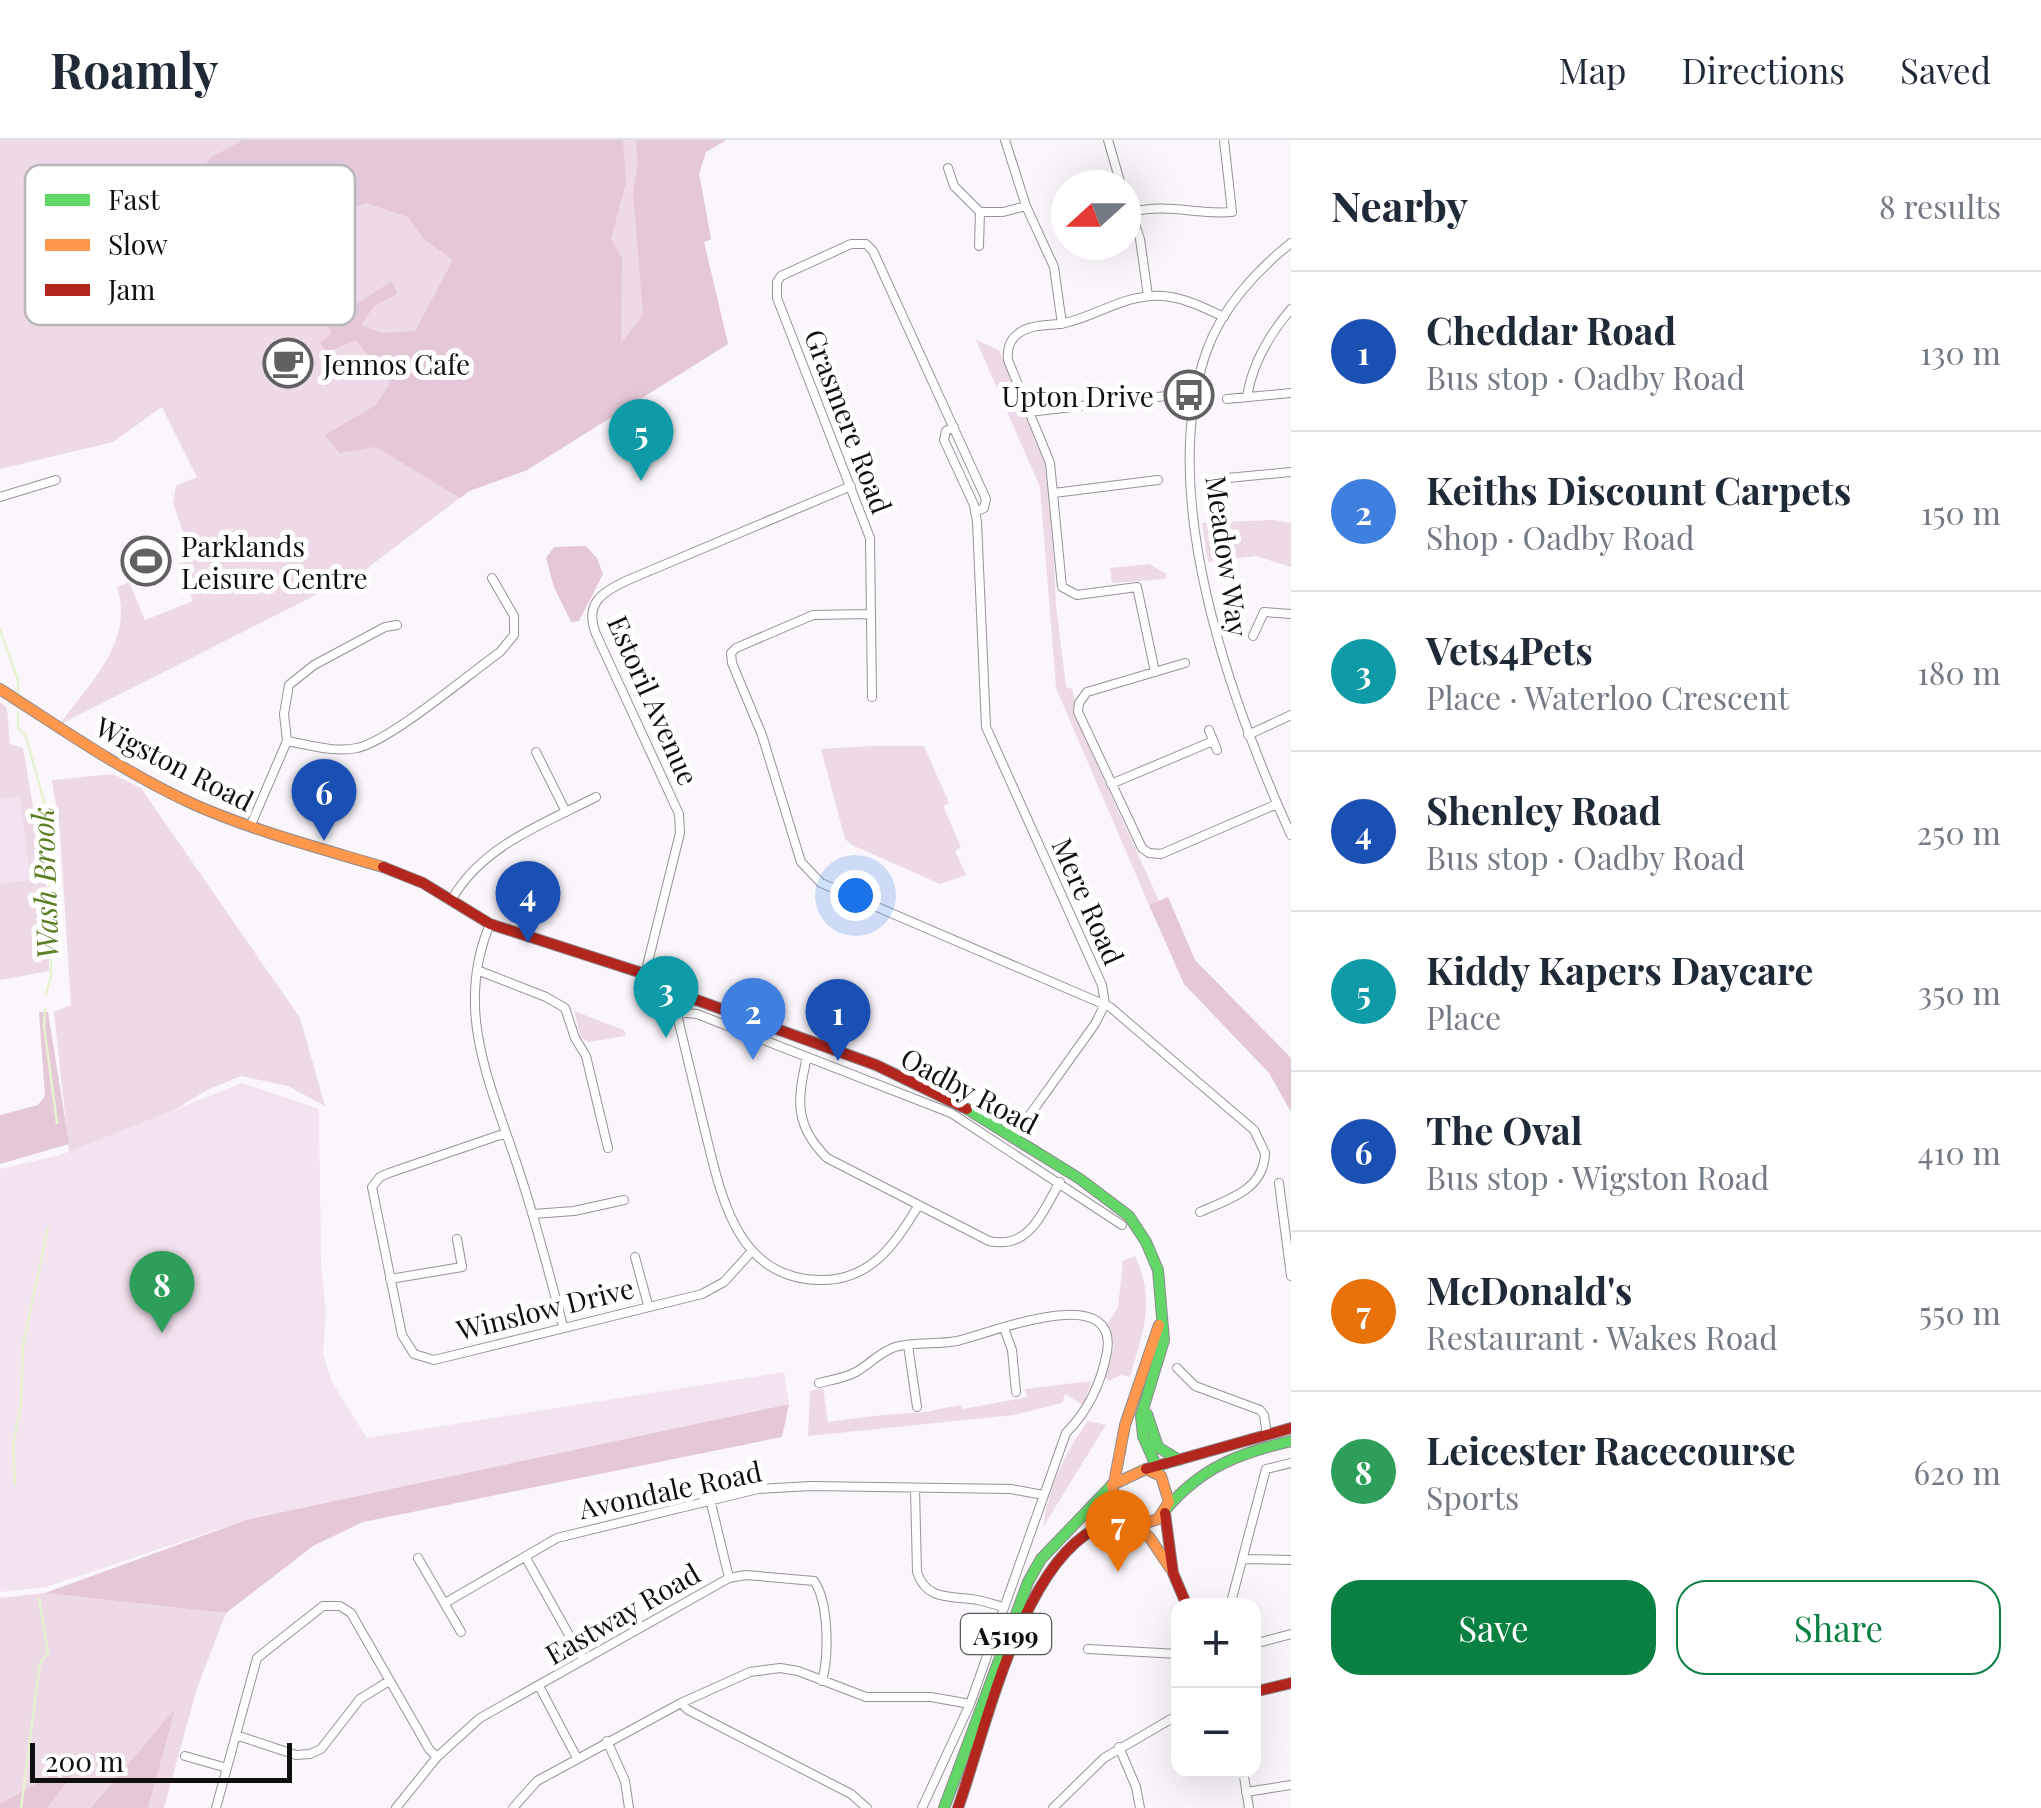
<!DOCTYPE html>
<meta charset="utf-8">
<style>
body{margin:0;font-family:"Playfair Display",serif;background:#f6f6f7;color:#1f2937}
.controls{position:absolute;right:30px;bottom:30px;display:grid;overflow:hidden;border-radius:20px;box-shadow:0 10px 40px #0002}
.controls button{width:90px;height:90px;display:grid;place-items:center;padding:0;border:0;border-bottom:2px solid #e0e1e3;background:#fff;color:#1f2937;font:50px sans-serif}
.compass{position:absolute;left:1051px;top:30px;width:90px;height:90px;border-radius:50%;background:#fff;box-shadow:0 10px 40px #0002;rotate:249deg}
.scale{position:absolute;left:30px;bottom:25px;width:262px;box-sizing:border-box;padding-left:10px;border:5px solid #101010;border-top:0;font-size:28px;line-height:35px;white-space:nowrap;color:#101010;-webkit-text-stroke:8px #fff;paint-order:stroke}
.you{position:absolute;left:855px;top:755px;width:35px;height:35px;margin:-25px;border:8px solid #fff;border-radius:50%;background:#1a73e8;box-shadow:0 0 0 15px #1a73e833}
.badge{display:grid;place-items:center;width:65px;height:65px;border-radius:50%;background:#0b8043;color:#fff;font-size:32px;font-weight:700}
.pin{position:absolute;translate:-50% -82px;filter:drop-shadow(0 2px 5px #0008)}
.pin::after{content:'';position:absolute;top:52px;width:35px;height:30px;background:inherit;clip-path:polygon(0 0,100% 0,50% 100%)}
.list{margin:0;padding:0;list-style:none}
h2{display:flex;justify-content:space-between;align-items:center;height:130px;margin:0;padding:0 40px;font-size:42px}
h2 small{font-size:32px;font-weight:400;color:#747a83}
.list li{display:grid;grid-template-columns:65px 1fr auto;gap:30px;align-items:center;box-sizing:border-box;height:160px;padding:0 40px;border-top:2px solid #e0e1e3}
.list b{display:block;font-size:38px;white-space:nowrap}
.list p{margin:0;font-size:32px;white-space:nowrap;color:#747a83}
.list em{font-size:32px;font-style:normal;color:#747a83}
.actions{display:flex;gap:20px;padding:30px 40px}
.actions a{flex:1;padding:22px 0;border:2px solid #0b8043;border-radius:30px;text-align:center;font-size:35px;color:#0b8043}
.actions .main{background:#0b8043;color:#fff}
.map{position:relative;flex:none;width:1291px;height:1668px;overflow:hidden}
header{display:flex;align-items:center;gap:60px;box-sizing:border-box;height:140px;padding:0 50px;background:#fff;border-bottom:2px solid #e0e1e3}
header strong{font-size:48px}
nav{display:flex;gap:55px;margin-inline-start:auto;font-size:35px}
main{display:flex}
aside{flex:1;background:#fff}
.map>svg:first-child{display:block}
.green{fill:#eed9e7}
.forest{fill:#e5c8d8}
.pitch{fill:#f3e2ef}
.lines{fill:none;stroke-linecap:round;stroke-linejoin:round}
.stream{stroke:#e7f2d1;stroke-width:2.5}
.street-casing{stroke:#959496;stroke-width:10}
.fast-casing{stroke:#8c8a8d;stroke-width:12}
.slow-casing{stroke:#8c8a8d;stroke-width:12}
.jam-casing{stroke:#8c8a8d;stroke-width:12}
.street{stroke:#fefeff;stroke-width:8}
.fast{stroke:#63d668;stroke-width:10}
.slow{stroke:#ff974d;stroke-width:10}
.jam{stroke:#b3261e;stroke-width:10}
.labels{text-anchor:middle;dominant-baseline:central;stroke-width:10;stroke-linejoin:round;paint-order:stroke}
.shield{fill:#fff;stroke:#585858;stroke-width:2.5}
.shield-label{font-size:25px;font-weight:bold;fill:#101010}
.poi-label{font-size:28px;fill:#101010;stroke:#fff;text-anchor:start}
.street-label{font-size:28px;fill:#101010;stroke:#fff}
.water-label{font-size:30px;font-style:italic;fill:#5b8023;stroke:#fff}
.key{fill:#fff;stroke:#b7b7b7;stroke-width:2.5}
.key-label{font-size:28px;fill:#101010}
</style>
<header>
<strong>Roamly</strong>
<nav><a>Map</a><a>Directions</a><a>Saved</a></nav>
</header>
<main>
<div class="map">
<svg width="1291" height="1668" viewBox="0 0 1291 1668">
<rect width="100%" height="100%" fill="#faf6fc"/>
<!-- green -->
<path class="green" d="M 0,0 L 726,0 L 706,12 L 699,34 L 711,99 L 704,102 L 728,204 L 527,330 L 469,351 L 365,430 L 59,585 C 89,544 135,501 117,447 L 129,442 L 145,480 L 193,461 L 178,424 L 192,418 L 173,363 L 176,346 L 197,337 L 162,267 L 113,302 L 0,329 Z
M 976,200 L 999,210 L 1050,335 L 1056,465 L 1066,547 L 1072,549 C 1076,560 1073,569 1077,580 L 1159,761 L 1149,765 L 1056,548 L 1040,347 Z
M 1274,380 L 1291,383 L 1291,427 L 1256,416 L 1208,422 L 1202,383 Z
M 1149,424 L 1167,434 L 1165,439 L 1112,443 L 1110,428 Z
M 0,562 L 7,568 L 10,604 L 23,608 L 48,756 L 49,831 L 0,840 Z
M 871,606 L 924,606 L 949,663 L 943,666 L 961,707 L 955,711 L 966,735 L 940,744 L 852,705 L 845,699 L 821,609 Z
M 113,634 L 141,648 L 300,878 L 325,966 L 288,946 L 241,936 L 207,950 L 168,974 L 69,1012 L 54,872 L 71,865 L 60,692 L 52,640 Z
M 574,871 L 624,890 L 626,896 L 589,902 L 581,898 Z
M 1135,1116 C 1156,1161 1143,1192 1130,1237 L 1121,1235 L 1109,1241 L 1105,1238 L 1114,1206 L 1108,1183 L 1118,1168 L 1123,1121 Z
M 1092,1241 L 1083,1265 L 1065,1254 L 1062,1263 L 1014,1275 L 808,1296 L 810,1251 L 823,1248 L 828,1282 C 857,1278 884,1274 914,1273 C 928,1273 945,1267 961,1265 L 962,1269 L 1023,1258 L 1027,1256 L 1024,1249 Z
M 1088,1281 L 1106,1285 L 1043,1387 C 1049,1347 1064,1314 1088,1281 Z
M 45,1453 L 226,1473 L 197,1548 L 164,1668 L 0,1668 L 0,1458 Z"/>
<!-- forest -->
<path class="forest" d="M 243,0 L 623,0 L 626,42 L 611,99 L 622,118 L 621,203 L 643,175 L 633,53 L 638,23 L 636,0 L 726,0 L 706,12 L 699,34 L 711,99 L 704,102 L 728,204 L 527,330 L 469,351 L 460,358 L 376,307 L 339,313 L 325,295 L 376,265 L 390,243 L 356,200 L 326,213 L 320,202 L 331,194 L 328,183 L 392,141 L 397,154 L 374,166 L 361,185 L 382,193 L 415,191 L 453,120 L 424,99 L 408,77 L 366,63 L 304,84 L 283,114 L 267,147 L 252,167 L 200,98 L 185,55 L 210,18 Z
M 586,406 L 597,418 L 603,434 L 579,481 L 571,482 L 554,447 L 546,418 L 554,407 Z
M 1168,757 L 1195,820 L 1291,918 L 1291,972 L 1269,933 L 1184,844 L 1149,765 Z
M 39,872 L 48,872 L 69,1004 L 0,1024 L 0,975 L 38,965 L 45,956 Z
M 789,1264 L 782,1297 L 363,1382 L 313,1406 L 226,1473 L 45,1453 L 249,1379 Z
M 175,1569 L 148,1668 L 91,1668 Z
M 87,1615 L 47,1668 L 0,1668 L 0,1664 Z"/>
<!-- pitch -->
<path class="pitch" d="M 20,656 L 31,740 L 0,744 L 0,659 Z
M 242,943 L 319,969 L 321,1124 L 326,1173 L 323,1213 L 331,1241 L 367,1298 L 784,1232 L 789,1264 L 249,1379 L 46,1447 L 0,1452 L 0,1029 L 60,1015 Z"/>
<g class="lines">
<!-- stream -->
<path class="stream" d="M 0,490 L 18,540 L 18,554
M 18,574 L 18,587 L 26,597 L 43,658 L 50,751 L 51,836 L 46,854
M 45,869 L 44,886 L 57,983
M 15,1344 L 13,1305 L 21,1263 L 23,1205 L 48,1088
M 21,1668 L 40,1523 L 48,1513 L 39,1459"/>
<!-- street casing -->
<g class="street-casing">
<path id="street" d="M 1005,0 L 1026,66 L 1054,127 L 1062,184
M 1108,0 L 1121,45
M 948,28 L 954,46 L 980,72 L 1003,72 L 1026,66
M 1126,57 L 1140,99 L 1148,156
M 1132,72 C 1167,63 1197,75 1232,72 L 1224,0
M 1291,103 C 1257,130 1222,168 1207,210 C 1155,354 1231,562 1291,695
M 979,106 L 980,72
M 1247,257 C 1252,224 1269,195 1291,169
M 1227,259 L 1291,253
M 1029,272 L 1166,256
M 954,287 L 946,291 L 944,300 L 974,365 L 977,382 L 986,587 L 1102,845 L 1105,864
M 1217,339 L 1291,332
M 1054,353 L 1158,340
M 0,357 L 56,340
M 870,474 L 813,475 L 736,508 L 731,513 L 732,523 L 762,595 L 801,722 L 821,743 L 1110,867 L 1254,990 L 1265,1013 C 1264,1050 1229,1059 1200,1072
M 1253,496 L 1264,472 L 1291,474
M 1185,523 L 1087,552 L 1079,563 L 1078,572 L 1142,708 L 1149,713 L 1161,714 L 1277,664
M 1155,532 L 1137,447 L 1077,455 L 1062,447 L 1050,323 L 1008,220 C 1007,209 1009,200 1019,193 C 1031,184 1050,186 1065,183 C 1099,175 1127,153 1164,156 C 1185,158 1205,168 1224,177
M 872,557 L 870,398 L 777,158 L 777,142 L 781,136 L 851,104 L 866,104 L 873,111 L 986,359 L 984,368 L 975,372
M 1209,590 L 1217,610
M 1248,595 L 1291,575
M 287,601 C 309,605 336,613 357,608 C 390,601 469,534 500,512 L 514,495 L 514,476 L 492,438
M 536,612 L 566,672
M 1111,644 L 1213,601
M 250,687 L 287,601 L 284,574 L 289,545 L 314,525 L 385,487 L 397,485
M 452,759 C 482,706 543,684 596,657
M 490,784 C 452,874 494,951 521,1037 C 537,1086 550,1136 563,1186
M 477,830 L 546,857 L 565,868 L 575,898 L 586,916 L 608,1008
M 645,834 L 680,693 L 679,674 L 596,494 C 584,463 602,452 628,440 L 851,346
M 680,854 L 678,879 C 687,916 696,953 705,991 C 721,1055 736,1139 820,1140 C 870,1141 895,1105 918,1066
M 677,872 L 697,874 L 951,973 L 1122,1085
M 807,917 C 797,960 794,985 827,1018 L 989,1101 C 1030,1110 1042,1072 1060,1042
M 506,993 L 389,1033 L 380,1037 L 372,1047 L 402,1195 L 414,1214 L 434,1220 L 702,1154 L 724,1142 L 752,1111
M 1014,997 L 1095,884 L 1105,864
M 1279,1043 L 1291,1136
M 533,1074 L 574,1071 L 624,1060
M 635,1117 L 648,1165
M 390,1139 L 462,1127 L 457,1099
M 1004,1188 L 1012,1210 L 1016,1252
M 908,1205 L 917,1267
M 1177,1228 L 1195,1246 L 1260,1270 L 1264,1275 L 1267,1295
M 819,1243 C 831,1240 845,1238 856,1232 C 870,1224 880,1212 895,1207 C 916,1201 936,1205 957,1201 C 986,1195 1119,1139 1107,1212 C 1101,1244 1089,1270 1066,1293 L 970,1564 L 922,1668
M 915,1349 L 917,1432 C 926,1459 946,1456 971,1459 C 982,1460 992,1464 1003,1467
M 710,1359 L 729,1438
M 418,1418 L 461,1492
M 526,1418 L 583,1520
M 1242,1419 L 1291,1420
M 445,1463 L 557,1398 L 758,1349 L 811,1346 L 1011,1349 L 1043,1355
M 1230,1466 L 1266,1329 L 1291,1323
M 1254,1504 L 1291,1494
M 1088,1509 L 1178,1514
M 539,1546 L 577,1618
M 681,1563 L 750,1532 L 780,1528 L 798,1531 L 866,1557 L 931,1557 L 970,1564
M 236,1595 L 296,1615 L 310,1614 L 321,1609 L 360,1559 L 389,1541
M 607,1601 L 625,1641 L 629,1668
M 1119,1607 L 1136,1647 L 1140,1668
M 185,1616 L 227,1628
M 1243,1630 L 1249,1668
M 1246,1652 L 1291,1645
M 216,1668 L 257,1518 L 323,1466 L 340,1466 L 351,1473 L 429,1609 L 437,1617
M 396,1668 L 437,1617 L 480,1578 L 729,1438 L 746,1435 L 814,1441 C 829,1462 829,1516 822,1541
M 513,1668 L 537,1641 L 681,1563 L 688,1570 L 851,1654 L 867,1668
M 1053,1668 L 1104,1618 L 1178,1575"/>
</g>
<!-- fast casing -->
<g class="fast-casing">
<path id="fast" d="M 967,969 L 1080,1039 L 1129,1076 L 1146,1102 L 1158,1130 L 1164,1200 L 1141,1276 L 1143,1296 L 1158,1330
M 1147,1274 L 1158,1307 L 1179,1320
M 1167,1368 C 1202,1327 1240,1313 1291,1301
M 944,1668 L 1028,1442 L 1041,1419 L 1112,1345"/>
</g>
<!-- slow casing -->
<g class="slow-casing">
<path id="slow" d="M 0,549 C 62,589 125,633 193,664 C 254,691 319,708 383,727
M 1146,1329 L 1161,1336 L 1169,1362 L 1158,1379 L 1137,1386 L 1118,1370 L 1112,1345 Z
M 1114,1343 L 1125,1285 L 1159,1185
M 1137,1386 L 1150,1398 L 1170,1428"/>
</g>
<!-- jam casing -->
<g class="jam-casing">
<path id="jam" d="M 383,727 L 423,743 L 490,784 L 645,834 L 680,854 L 876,925 L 967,969
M 1146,1329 L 1291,1288
M 1165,1373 L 1173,1433 L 1187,1466
M 1254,1552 L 1291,1543
M 958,1668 C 985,1592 1020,1428 1095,1389 C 1106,1383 1121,1384 1133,1385"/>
</g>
<!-- street -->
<use href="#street" class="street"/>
<!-- fast -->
<use href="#fast" class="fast"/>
<!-- slow -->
<use href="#slow" class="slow"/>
<!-- jam -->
<use href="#jam" class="jam"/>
</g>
<!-- icons -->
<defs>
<g id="cafe-ring" transform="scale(2.5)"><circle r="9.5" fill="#fff" stroke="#626063" stroke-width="1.5"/><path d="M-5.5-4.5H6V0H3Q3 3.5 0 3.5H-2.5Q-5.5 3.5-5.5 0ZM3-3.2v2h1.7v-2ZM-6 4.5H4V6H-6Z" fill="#626063"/></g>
<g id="bus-ring" transform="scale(2.5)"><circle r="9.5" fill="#fff" stroke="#626063" stroke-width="1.5"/><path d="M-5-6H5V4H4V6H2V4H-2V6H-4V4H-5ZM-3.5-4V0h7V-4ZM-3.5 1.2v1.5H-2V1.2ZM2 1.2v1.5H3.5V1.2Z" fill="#626063"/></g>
<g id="stadium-ring" transform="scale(2.5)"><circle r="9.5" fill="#fff" stroke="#626063" stroke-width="1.5"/><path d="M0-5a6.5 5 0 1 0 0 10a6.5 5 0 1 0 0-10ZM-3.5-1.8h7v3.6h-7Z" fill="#626063"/></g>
</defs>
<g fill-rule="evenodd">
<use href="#cafe-ring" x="288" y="223"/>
<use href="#bus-ring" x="1189" y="255"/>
<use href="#stadium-ring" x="146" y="421"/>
</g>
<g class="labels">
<!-- shield labels -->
<rect class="shield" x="961" y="1474" width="90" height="40" rx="8"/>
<g class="shield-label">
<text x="1006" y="1494">A5199</text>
</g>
<!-- poi labels -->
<g class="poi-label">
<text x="323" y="223">Jennos Cafe</text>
<text x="1154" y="255" text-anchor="end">Upton Drive</text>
<text x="181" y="405">Parklands<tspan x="181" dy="32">Leisure Centre</tspan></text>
</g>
<!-- street labels -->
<g class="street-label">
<text transform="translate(849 281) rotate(69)">Grasmere Road</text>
<text transform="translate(1228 416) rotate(82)">Meadow Way</text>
<text transform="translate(654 560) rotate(66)">Estoril Avenue</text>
<text transform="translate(175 623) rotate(27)">Wigston Road</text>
<text transform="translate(1089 761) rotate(66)">Mere Road</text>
<text transform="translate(970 950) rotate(28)">Oadby Road</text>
<text transform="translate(545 1168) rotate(-14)">Winslow Drive</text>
<text transform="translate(670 1349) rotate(-12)">Avondale Road</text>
<text transform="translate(622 1473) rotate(-30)">Eastway Road</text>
</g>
<!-- water labels -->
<g class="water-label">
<text transform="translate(44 743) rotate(-92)">Wash Brook</text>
</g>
</g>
<!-- legend -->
<rect x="25" y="25" width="330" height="160" rx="15" class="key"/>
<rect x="45" y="54" width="45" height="12" fill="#63d668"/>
<rect x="45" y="99" width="45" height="12" fill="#ff974d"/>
<rect x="45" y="144" width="45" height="12" fill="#b3261e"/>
<g class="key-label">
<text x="108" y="70">Fast</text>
<text x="108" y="115">Slow</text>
<text x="108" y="160">Jam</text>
</g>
</svg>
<div class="controls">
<button>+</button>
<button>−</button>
</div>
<svg class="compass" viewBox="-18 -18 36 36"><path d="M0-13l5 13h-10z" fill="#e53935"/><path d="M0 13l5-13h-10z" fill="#747a83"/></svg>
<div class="scale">200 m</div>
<div class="you"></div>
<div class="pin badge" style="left:838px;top:921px;background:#1a4fb4">1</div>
<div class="pin badge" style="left:753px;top:920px;background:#3f7fe0">2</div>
<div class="pin badge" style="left:666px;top:898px;background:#0f9aa8">3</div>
<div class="pin badge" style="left:528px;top:803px;background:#1a4fb4">4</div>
<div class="pin badge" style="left:641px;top:341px;background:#0f9aa8">5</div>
<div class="pin badge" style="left:324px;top:701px;background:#1a4fb4">6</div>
<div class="pin badge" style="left:1118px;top:1432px;background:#e8710a">7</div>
<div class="pin badge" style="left:162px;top:1193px;background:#2e9e5b">8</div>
</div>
<aside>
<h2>Nearby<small>8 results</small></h2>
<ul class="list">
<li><span class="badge" style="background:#1a4fb4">1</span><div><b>Cheddar Road</b><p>Bus stop · Oadby Road</p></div><em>130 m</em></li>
<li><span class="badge" style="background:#3f7fe0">2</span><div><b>Keiths Discount Carpets</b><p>Shop · Oadby Road</p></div><em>150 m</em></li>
<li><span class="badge" style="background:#0f9aa8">3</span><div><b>Vets4Pets</b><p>Place · Waterloo Crescent</p></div><em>180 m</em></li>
<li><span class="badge" style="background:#1a4fb4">4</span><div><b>Shenley Road</b><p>Bus stop · Oadby Road</p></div><em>250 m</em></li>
<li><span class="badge" style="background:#0f9aa8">5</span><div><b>Kiddy Kapers Daycare</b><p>Place</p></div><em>350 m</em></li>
<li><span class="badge" style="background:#1a4fb4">6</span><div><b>The Oval</b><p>Bus stop · Wigston Road</p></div><em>410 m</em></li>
<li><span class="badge" style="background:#e8710a">7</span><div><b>McDonald's</b><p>Restaurant · Wakes Road</p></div><em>550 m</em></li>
<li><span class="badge" style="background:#2e9e5b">8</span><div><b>Leicester Racecourse</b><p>Sports</p></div><em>620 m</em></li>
</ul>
<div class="actions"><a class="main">Save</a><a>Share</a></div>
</aside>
</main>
